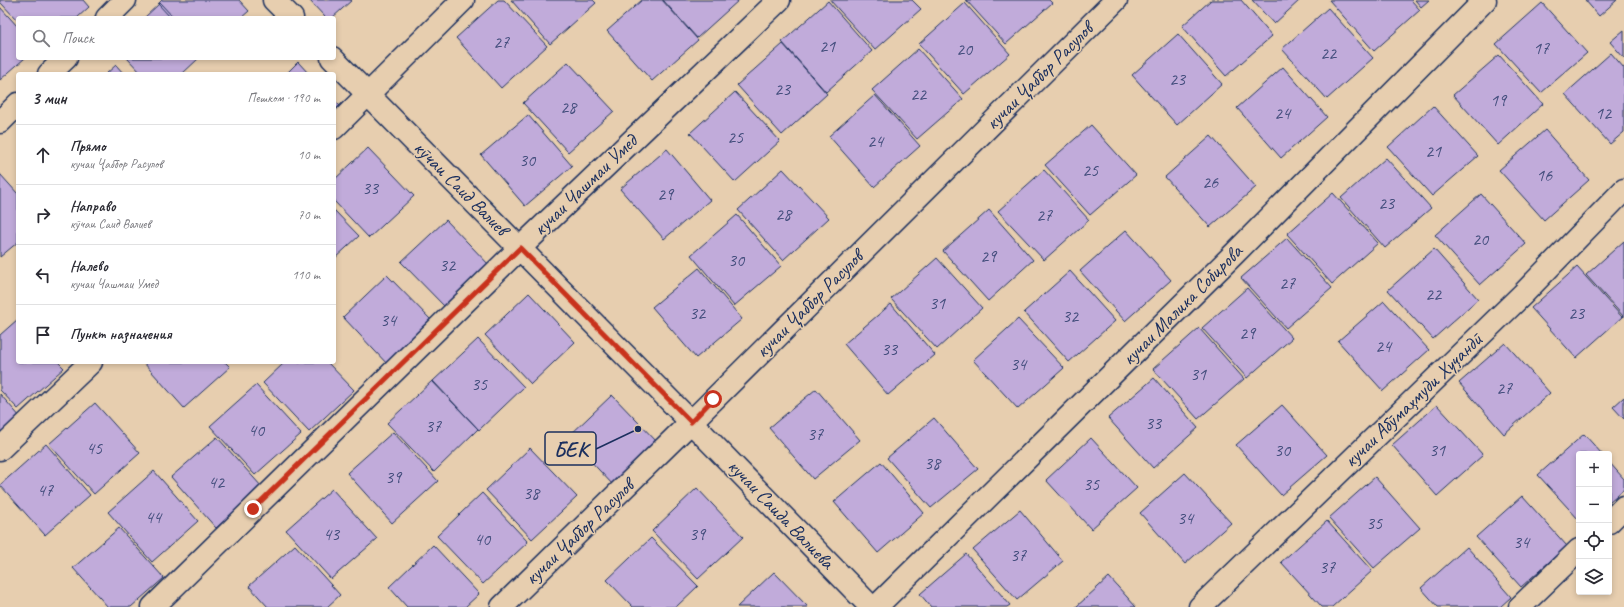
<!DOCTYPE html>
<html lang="ru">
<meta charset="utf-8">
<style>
body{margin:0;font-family:Caveat,sans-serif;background:#f2f2f3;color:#2b2b33}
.controls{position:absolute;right:12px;bottom:12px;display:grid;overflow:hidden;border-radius:4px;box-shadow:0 2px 6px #0003}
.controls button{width:36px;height:36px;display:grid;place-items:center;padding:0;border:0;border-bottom:1px solid #e1e1e2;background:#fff;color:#2b2b33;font:20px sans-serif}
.stop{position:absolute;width:12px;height:12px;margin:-9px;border:3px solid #c8321e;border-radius:50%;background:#fff}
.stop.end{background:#c8321e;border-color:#fff;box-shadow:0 1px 4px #0008}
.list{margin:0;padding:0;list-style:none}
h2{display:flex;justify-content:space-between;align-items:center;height:52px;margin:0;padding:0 16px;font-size:17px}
h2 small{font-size:13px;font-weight:400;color:#7c7c81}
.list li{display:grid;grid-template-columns:26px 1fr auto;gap:12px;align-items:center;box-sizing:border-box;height:60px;padding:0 16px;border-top:1px solid #e1e1e2}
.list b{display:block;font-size:15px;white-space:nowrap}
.list p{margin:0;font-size:13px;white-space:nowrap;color:#7c7c81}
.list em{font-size:13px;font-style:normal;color:#7c7c81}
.icon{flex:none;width:22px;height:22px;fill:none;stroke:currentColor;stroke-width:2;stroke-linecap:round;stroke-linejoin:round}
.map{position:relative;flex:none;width:1624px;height:607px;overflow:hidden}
.search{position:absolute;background:#fff;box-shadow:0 2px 6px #0003;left:16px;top:16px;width:320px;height:44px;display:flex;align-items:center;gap:10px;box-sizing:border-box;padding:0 14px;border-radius:4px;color:#7c7c81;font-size:15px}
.panel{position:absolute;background:#fff;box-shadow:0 2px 6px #0003;left:16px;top:72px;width:320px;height:292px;border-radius:4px}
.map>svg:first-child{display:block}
.building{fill:#c1abda;stroke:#1b2f5e}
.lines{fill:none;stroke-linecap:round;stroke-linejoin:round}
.minor-casing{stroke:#1b2f5e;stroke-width:25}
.tertiary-casing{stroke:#1b2f5e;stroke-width:25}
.minor{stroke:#e7ceaf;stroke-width:22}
.tertiary{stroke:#e7ceaf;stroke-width:22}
.route{stroke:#c8321e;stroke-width:5}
.labels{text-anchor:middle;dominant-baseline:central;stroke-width:3;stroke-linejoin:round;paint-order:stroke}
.number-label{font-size:18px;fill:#444e7d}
.street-label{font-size:20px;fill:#1b2f5e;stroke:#e7ceaf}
.leader{fill:none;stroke:#1b2f5e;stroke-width:1.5}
.callout-dot{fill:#1b2f5e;stroke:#e7ceaf;stroke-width:1.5}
.callout{fill:#e7ceaf;stroke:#1b2f5e;stroke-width:1.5}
.callout-label{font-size:21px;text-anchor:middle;font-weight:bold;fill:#1b2f5e}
</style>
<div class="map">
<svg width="1624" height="607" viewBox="0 0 1624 607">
<rect width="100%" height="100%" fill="#e7ceaf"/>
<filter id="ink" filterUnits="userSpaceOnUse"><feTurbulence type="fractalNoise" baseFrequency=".025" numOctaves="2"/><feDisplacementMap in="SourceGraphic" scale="8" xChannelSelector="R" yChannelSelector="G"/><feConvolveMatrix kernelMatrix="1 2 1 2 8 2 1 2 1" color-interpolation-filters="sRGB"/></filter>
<g filter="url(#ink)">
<!-- building -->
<path class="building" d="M 0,0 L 83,0 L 89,7 L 77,18 L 18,18 L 18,21 L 0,2 Z
M 162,0 L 239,0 L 249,11 L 241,18 L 171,18 L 158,4 Z
M 309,0 L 352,0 L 332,18 L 326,18 Z
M 498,0 L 504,0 L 547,46 L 501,88 L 456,38 Z
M 511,0 L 593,0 L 596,3 L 550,44 Z
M 642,0 L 662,0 L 698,40 L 652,81 L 607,31 Z
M 663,0 L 739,0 L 697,38 Z
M 830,0 L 912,0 L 921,9 L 875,50 Z
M 966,0 L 1049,0 L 1052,3 L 1006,44 Z
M 1211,0 L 1241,0 L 1272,36 L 1226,76 L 1182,26 Z
M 1252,0 L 1300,0 L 1274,24 Z
M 1329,0 L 1411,0 L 1420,10 L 1374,51 Z
M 1415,0 L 1429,0 L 1421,7 Z
M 1585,0 L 1617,0 L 1599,16 Z
M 828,1 L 872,51 L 826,92 L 782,42 Z
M 160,3 L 174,18 L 144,18 Z
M 965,3 L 1010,54 L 964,94 L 919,44 Z
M 1542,3 L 1587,53 L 1541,93 L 1496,44 Z
M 0,7 L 18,27 L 18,58 L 25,58 L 0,80 Z
M 1328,8 L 1373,58 L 1327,99 L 1282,49 Z
M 1624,30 L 1624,58 L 1610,42 Z
M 1178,34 L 1222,84 L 1177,125 L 1132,75 Z
M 783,44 L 827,94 L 782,135 L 737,85 Z
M 918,49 L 963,99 L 917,139 L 872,90 Z
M 1611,53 L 1624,68 L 1624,132 L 1610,144 L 1565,94 Z
M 1499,55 L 1543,104 L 1498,145 L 1453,95 Z
M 127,58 L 199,58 L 182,74 L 142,74 Z
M 298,62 L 309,74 L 286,74 Z
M 568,62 L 614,111 L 568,152 L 523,103 Z
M 116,65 L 124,74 L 106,74 Z
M 1283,67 L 1327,117 L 1281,158 L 1237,108 Z
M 735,92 L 780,141 L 735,182 L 690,133 Z
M 875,95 L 920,146 L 874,187 L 829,136 Z
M 334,100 L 345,111 L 334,121 Z
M 1433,106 L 1478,156 L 1432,196 L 1388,147 Z
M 528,115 L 572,166 L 525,206 L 481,155 Z
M 1091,125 L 1136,175 L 1090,215 L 1045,165 Z
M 1545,130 L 1589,180 L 1544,220 L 1499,170 Z
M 1211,136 L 1256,187 L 1210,227 L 1165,177 Z
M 368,148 L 414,196 L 369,238 L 334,201 L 334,180 Z
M 667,149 L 710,200 L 664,239 L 620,189 Z
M 1386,158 L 1431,208 L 1385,248 L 1341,198 Z
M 783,169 L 829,218 L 783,260 L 738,210 Z
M 1044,170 L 1089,220 L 1044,260 L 998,211 Z
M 0,174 L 18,194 L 18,242 L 0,257 Z
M 1333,193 L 1378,243 L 1332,284 L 1287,234 Z
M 1481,194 L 1526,244 L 1480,285 L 1435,235 Z
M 334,210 L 359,236 L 334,259 Z
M 989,210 L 1033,260 L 988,301 L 943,251 Z
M 737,215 L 781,266 L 734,306 L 691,255 Z
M 446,220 L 492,268 L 448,310 L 401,262 Z
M 1126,230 L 1171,280 L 1125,321 L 1080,271 Z
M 1287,238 L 1332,288 L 1286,328 L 1241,278 Z
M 1624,241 L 1624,317 L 1586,275 Z
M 1434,249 L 1478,299 L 1433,339 L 1388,290 Z
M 937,258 L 982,308 L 937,349 L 891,299 Z
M 1577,267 L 1622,317 L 1576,358 L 1531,308 Z
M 699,268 L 742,319 L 696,358 L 652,307 Z
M 1070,271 L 1115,321 L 1069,362 L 1024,312 Z
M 387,275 L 434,323 L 389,366 L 343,317 Z
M 1247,288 L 1292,338 L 1247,378 L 1202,328 Z
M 529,293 L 575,342 L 531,384 L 485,335 Z
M 1384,301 L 1429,350 L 1383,391 L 1338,341 Z
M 891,304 L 935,355 L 888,395 L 844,344 Z
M 18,319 L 18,362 L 58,362 L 64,368 L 18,409 L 0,390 L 0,335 Z
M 1018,319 L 1064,368 L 1018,409 L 973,360 Z
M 1199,328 L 1244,379 L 1198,419 L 1153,369 Z
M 478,339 L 524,387 L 479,430 L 433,381 Z
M 1505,343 L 1550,393 L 1504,434 L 1459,383 Z
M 143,362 L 225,362 L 230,367 L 184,408 Z
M 285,362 L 327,362 L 354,390 L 309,432 L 263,383 Z
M 1154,378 L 1198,428 L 1153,468 L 1108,418 Z
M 432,381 L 478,429 L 434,472 L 387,423 Z
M 256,385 L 301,434 L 255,475 L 210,426 Z
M 816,389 L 860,440 L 813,479 L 769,428 Z
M 0,394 L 21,418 L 0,437 Z
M 612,395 L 659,444 L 614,486 L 568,437 Z
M 1624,397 L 1624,419 L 1613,407 Z
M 95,403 L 140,453 L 94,494 L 49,444 Z
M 1282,405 L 1327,455 L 1281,495 L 1236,445 Z
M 1437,405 L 1483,455 L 1437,496 L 1392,445 Z
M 934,418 L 978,469 L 931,508 L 887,458 Z
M 393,432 L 438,481 L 392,523 L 347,473 Z
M 1584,434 L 1602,454 L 1579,454 L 1579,520 L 1538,475 Z
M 217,437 L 262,487 L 216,528 L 171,477 Z
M 1091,438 L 1137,488 L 1091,529 L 1046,480 Z
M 46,444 L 90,495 L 45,535 L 0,485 Z
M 530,448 L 577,497 L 532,539 L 486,490 Z
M 881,462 L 924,513 L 878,553 L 834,502 Z
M 1609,462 L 1624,479 L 1624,489 L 1609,502 Z
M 154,471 L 198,521 L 152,562 L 108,512 Z
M 1185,473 L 1231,523 L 1185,564 L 1140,513 Z
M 1375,477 L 1420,528 L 1374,568 L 1329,518 Z
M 697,488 L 743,537 L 698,579 L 652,531 Z
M 332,489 L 377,539 L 331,579 L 286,530 Z
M 482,493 L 528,542 L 483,584 L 437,536 Z
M 1522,496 L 1567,546 L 1521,587 L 1476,537 Z
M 1020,510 L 1063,561 L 1017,600 L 973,550 Z
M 1327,521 L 1372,571 L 1332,607 L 1322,607 L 1281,562 Z
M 119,528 L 164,578 L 131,607 L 108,607 L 73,568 Z
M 651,538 L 698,586 L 676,607 L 633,607 L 607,580 Z
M 295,545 L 340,595 L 327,607 L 268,607 L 249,586 Z
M 433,545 L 479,594 L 465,607 L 407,607 L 389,587 Z
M 1467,547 L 1511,597 L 1500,607 L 1438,607 L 1421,588 Z
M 966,554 L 1010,605 L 1007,607 L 931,607 L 920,594 Z
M 774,572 L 808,607 L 737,607 Z
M 1109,577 L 1136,607 L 1076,607 Z"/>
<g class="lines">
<!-- minor casing -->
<g class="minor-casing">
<path id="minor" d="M 274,0 L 292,18
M 107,18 L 125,0
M 332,58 L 691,422 L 1116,0
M 49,74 L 66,58
M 0,122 L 18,104
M 334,128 L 463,0
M 0,449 L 91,362
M 1609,522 L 1624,507
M 153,607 L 520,248 L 779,0
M 876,607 L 1235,253 L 1485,0
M 1200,607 L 1522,295 L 1624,190
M 1520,607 L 1579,550"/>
</g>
<!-- tertiary casing -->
<g class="tertiary-casing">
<path id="tertiary" d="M 502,607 L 691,422 L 871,607"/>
</g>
<!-- minor -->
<use href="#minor" class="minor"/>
<!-- tertiary -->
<use href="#tertiary" class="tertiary"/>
</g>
</g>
<g class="lines" filter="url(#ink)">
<!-- route -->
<path class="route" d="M 253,509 L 520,248 L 691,422 L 713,399"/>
</g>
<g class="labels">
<!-- number labels -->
<g class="number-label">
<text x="501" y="42">27</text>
<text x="827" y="46">21</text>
<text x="1541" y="48">17</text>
<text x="964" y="49">20</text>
<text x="1328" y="53">22</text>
<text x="1177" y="79">23</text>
<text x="782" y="89">23</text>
<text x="918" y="94">22</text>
<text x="1498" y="100">19</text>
<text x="568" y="107">28</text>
<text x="1282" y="113">24</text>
<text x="1603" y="113">12</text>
<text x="735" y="137">25</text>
<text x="875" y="141">24</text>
<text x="1433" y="151">21</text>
<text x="527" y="160">30</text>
<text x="1090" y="170">25</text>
<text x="1544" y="175">16</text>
<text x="1210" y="182">26</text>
<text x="370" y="188">33</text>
<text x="665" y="194">29</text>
<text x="1386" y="203">23</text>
<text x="783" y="214">28</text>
<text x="1044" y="215">27</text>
<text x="1480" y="239">20</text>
<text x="988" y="256">29</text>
<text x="736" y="260">30</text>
<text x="447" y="265">32</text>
<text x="1287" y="283">27</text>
<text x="1433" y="294">22</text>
<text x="937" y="303">31</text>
<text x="697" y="313">32</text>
<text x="1576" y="313">23</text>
<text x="1070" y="316">32</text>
<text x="388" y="320">34</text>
<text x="1247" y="333">29</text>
<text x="1383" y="346">24</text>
<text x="889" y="349">33</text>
<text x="1018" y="364">34</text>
<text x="1198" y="374">31</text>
<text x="479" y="384">35</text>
<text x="1504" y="388">27</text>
<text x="1153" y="423">33</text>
<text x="433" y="426">37</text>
<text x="256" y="430">40</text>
<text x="815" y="434">37</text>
<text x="94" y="448">45</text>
<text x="1282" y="450">30</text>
<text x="1437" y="450">31</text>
<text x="932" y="463">38</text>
<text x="393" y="477">39</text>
<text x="216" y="482">42</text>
<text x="1091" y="484">35</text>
<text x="45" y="490">47</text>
<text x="531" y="493">38</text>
<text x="153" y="517">44</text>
<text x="1185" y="518">34</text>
<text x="1374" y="523">35</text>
<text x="331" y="534">43</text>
<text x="697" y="534">39</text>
<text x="482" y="539">40</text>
<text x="1521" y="542">34</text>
<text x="1018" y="555">37</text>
<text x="1327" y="567">37</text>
</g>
<!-- street labels -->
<g class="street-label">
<text transform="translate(1039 76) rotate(-45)">кучаи Ҷаббор Расулов</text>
<text transform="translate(585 185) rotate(-44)">кучаи Чашмаи Умед</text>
<text transform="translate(461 188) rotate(45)">кӯчаи Саид Валиев</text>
<text transform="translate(809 304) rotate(-45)">кучаи Ҷаббор Расулов</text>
<text transform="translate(1182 305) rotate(-45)">кучаи Малика Собирова</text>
<text transform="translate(1413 400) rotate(-44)">кучаи Абӯмаҳмуди Хуҷандӣ</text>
<text transform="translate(781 514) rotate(46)">кучаи Саида Валиева</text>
<text transform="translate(579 532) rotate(-44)">кучаи Ҷаббор Расулов</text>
</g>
</g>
<!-- callouts -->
<path class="leader" d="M638 429L596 449"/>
<circle class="callout-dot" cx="638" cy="429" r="4"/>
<rect class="callout" x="545" y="432" width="51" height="33" rx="4"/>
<g class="callout-label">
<text x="571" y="456">БЕК</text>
</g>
</svg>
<div class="controls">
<button>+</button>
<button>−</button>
<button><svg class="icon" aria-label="locate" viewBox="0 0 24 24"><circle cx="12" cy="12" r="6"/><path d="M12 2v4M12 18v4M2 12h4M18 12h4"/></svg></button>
<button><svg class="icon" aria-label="layers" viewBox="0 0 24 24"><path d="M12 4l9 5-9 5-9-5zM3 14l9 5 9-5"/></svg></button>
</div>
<div class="stop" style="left:713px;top:399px"></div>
<div class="stop end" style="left:253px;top:509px"></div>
<div class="search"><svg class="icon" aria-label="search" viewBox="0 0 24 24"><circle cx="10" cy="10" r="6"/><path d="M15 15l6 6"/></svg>Поиск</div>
<section class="panel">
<h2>3 мин<small>Пешком · 190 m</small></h2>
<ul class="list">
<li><svg class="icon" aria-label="ahead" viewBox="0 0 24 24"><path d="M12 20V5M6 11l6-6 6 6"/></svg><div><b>Прямо</b><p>кучаи Ҷаббор Расулов</p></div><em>10 m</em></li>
<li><svg class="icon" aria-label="right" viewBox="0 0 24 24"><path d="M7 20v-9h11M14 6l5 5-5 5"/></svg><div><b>Направо</b><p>кӯчаи Саид Валиев</p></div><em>70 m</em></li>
<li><svg class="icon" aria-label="left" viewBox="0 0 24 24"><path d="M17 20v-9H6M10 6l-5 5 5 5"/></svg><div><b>Налево</b><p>кучаи Чашмаи Умед</p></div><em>110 m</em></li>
<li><svg class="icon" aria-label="arrive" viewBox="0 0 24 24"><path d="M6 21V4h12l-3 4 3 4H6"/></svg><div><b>Пункт назначения</b></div></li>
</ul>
</section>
</div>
